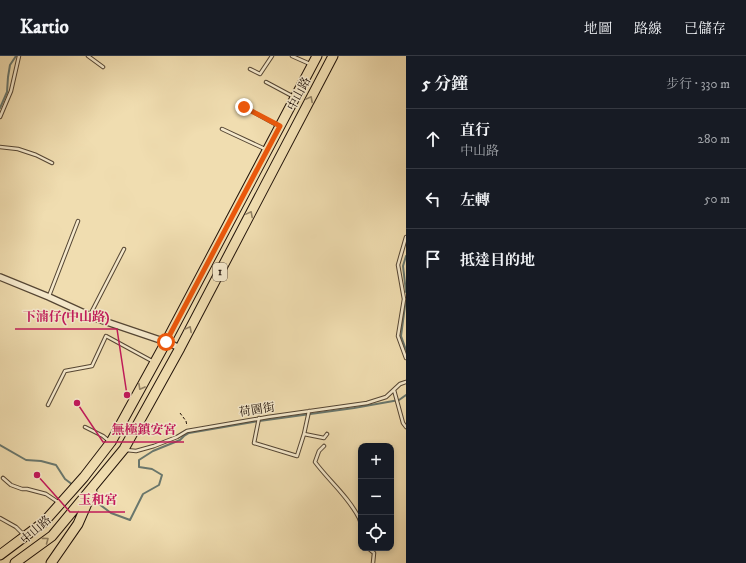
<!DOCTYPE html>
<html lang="zh-TW">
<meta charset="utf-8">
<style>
body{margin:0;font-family:"IM FELL DW Pica","Noto Serif TC",serif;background:#242831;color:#f1f3f6}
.controls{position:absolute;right:12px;bottom:12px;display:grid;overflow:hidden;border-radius:8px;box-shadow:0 2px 6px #0003}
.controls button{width:36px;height:36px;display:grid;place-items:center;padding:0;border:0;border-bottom:1px solid #363941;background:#171b24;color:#f1f3f6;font:20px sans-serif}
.stop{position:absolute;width:12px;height:12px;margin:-9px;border:3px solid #ea580c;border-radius:50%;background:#fff}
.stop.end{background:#ea580c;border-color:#fff;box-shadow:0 1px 4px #0008}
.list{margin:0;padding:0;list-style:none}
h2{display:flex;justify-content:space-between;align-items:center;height:52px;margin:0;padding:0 16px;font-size:17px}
h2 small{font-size:13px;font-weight:400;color:#9ea1a6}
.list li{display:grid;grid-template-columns:26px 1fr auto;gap:12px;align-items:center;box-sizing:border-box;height:60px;padding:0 16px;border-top:1px solid #363941}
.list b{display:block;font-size:15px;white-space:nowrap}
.list p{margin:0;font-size:13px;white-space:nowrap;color:#9ea1a6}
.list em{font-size:13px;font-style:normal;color:#9ea1a6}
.icon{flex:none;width:22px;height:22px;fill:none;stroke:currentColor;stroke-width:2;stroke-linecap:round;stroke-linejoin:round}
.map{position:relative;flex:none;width:406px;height:507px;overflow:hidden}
header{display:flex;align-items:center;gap:24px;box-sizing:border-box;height:56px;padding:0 20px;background:#171b24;border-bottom:1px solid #363941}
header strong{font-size:19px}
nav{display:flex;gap:22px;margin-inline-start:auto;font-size:14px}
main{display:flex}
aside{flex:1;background:#171b24}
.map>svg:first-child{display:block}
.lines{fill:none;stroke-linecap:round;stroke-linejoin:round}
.stream{stroke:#69776d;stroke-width:2}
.lane-casing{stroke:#544533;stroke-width:4.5}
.street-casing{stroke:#544533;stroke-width:8}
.primary-casing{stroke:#201209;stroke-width:11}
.path{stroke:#201209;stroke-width:1;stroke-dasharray:3 2;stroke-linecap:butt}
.lane{stroke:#f5e9cc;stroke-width:2.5}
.street{stroke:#f5e9cc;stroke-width:5.5}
.primary{stroke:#f0ddb0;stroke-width:9}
.oneway{stroke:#928265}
.route{stroke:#ea580c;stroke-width:5}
.labels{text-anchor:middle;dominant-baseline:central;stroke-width:3;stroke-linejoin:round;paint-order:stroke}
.shield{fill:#f5e9cc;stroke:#605244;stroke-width:1}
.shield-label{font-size:11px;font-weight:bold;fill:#201209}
.street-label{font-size:12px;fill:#201209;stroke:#f5e9cc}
.leader{fill:none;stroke:#c2185b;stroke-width:1.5}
.callout-dot{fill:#c2185b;stroke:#f5e9cc;stroke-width:1.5}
.callout-label{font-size:13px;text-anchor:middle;font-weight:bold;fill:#c2185b;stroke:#f5e9cc;stroke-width:3;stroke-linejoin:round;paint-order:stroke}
</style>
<header>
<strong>Kartio</strong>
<nav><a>地圖</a><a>路線</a><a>已儲存</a></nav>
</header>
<main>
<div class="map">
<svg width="406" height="507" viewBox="0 0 406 507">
<rect width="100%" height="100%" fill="#f0ddb0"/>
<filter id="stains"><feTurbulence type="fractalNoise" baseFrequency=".005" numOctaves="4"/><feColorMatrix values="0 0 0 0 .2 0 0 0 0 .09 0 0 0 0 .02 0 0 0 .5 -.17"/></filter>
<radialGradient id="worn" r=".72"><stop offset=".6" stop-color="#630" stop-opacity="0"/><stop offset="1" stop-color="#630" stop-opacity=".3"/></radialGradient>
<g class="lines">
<!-- stream -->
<path class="stream" d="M 0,52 L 7,36 L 8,21 L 10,9 L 16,0
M 406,200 L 403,210 L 406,236
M 406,242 L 401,280 L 406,294
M 0,389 L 26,404 L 41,405 L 56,409 L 65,423 L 73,429
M 91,442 L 111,457 L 130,464 L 143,438 L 159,429 L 162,419 L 152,413 L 139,411 L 139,404 L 153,395 L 180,384 L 184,380 L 189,377 L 253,366 L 354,352 L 399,344 L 406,339"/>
<!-- lane casing -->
<g class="lane-casing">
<path id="lane" d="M 88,0 L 103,11
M 292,0 L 310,8
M 250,13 L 260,18 L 272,0
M 266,26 L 294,41
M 244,51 L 277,69
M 0,61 L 11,35 L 19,0
M 222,73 L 265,93
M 0,91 L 18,93 L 36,99 L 52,107
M 406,181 L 398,209 L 404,243 L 398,280 L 406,302
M 49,240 L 78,165
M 90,259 L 124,193
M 394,334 L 403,367 L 406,371
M 48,349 L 65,315 L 92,310 L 106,280 L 152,305
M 259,362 L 254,387 L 297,400 L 304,378 L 309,355
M 85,371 L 103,380 L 109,385
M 304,378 L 324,382 L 327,378
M 324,390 L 319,395 L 315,406 C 329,425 348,440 359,462 C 360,464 361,468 361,471
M 126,394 L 136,395 L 154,390 L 177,381 L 187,375 L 268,361 L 367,347 L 386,341 L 400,328 L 406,326
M 3,422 L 11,429 L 22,433 L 27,433 L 46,438 L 58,446
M 0,462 L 16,471 L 24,479
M 368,492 L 374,497 L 373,507"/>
</g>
<!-- street casing -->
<g class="street-casing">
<path id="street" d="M 0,221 L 49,241 L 95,262 L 166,286 L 180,292"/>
</g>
<!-- primary casing -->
<g class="primary-casing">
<path id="primary" d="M 0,499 L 44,466 L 84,421 L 111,386 L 166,286 L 317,0
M 15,507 L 52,480 L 124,393 L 180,292 L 333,0
M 51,507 L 78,468 L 92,436"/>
</g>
<!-- path -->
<path class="path" d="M 180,357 L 186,365 L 187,370"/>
<!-- lane -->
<use href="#lane" class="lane"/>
<!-- street -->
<use href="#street" class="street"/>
<!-- primary -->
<use href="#primary" class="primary"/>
</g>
<!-- one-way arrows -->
<defs><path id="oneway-chevron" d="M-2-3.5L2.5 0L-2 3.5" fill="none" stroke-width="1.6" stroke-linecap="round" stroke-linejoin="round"/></defs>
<g class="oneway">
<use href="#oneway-chevron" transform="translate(310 43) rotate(-62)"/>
<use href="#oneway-chevron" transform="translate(250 158) rotate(-62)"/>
<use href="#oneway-chevron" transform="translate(189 273) rotate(-62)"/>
<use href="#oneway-chevron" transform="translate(141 331) rotate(119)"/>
<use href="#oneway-chevron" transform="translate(46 484) rotate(-37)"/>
</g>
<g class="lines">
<!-- route -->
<path class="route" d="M 166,286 L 280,70 L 244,51"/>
</g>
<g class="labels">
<!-- shield labels -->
<rect class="shield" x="213" y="207" width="14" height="18" rx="3"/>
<g class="shield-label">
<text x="220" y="216">1</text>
</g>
<!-- street labels -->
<g class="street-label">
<text transform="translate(299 38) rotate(-62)">中山路</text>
<text transform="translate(257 354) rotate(-9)">荷園街</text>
<text transform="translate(36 474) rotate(-41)">中山路</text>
</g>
</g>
<!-- callouts -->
<path class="leader" d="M127 339L117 273H15M77 347L103 386H184M37 419L70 456H125"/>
<g class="callout-dot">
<circle cx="127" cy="339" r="4"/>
<circle cx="77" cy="347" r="4"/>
<circle cx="37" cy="419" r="4"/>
</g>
<g class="callout-label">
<text x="66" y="265">下湳仔(中山路)</text>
<text x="144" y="378">無極鎮安宮</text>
<text x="98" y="448">玉和宮</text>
</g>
<rect width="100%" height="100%" filter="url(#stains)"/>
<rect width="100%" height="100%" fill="url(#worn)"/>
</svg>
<div class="controls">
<button>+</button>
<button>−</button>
<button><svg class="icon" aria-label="locate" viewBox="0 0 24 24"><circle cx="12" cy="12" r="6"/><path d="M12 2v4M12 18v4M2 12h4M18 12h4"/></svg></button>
</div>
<div class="stop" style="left:166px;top:286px"></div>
<div class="stop end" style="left:244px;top:51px"></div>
</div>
<aside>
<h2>5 分鐘<small>步行 · 330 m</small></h2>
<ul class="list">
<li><svg class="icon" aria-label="ahead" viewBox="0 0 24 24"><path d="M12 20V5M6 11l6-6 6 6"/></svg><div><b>直行</b><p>中山路</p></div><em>280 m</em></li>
<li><svg class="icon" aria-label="left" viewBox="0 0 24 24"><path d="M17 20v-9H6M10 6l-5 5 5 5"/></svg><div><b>左轉</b></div><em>50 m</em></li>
<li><svg class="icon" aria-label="arrive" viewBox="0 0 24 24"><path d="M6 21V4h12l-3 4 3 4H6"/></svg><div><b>抵達目的地</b></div></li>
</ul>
</aside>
</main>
